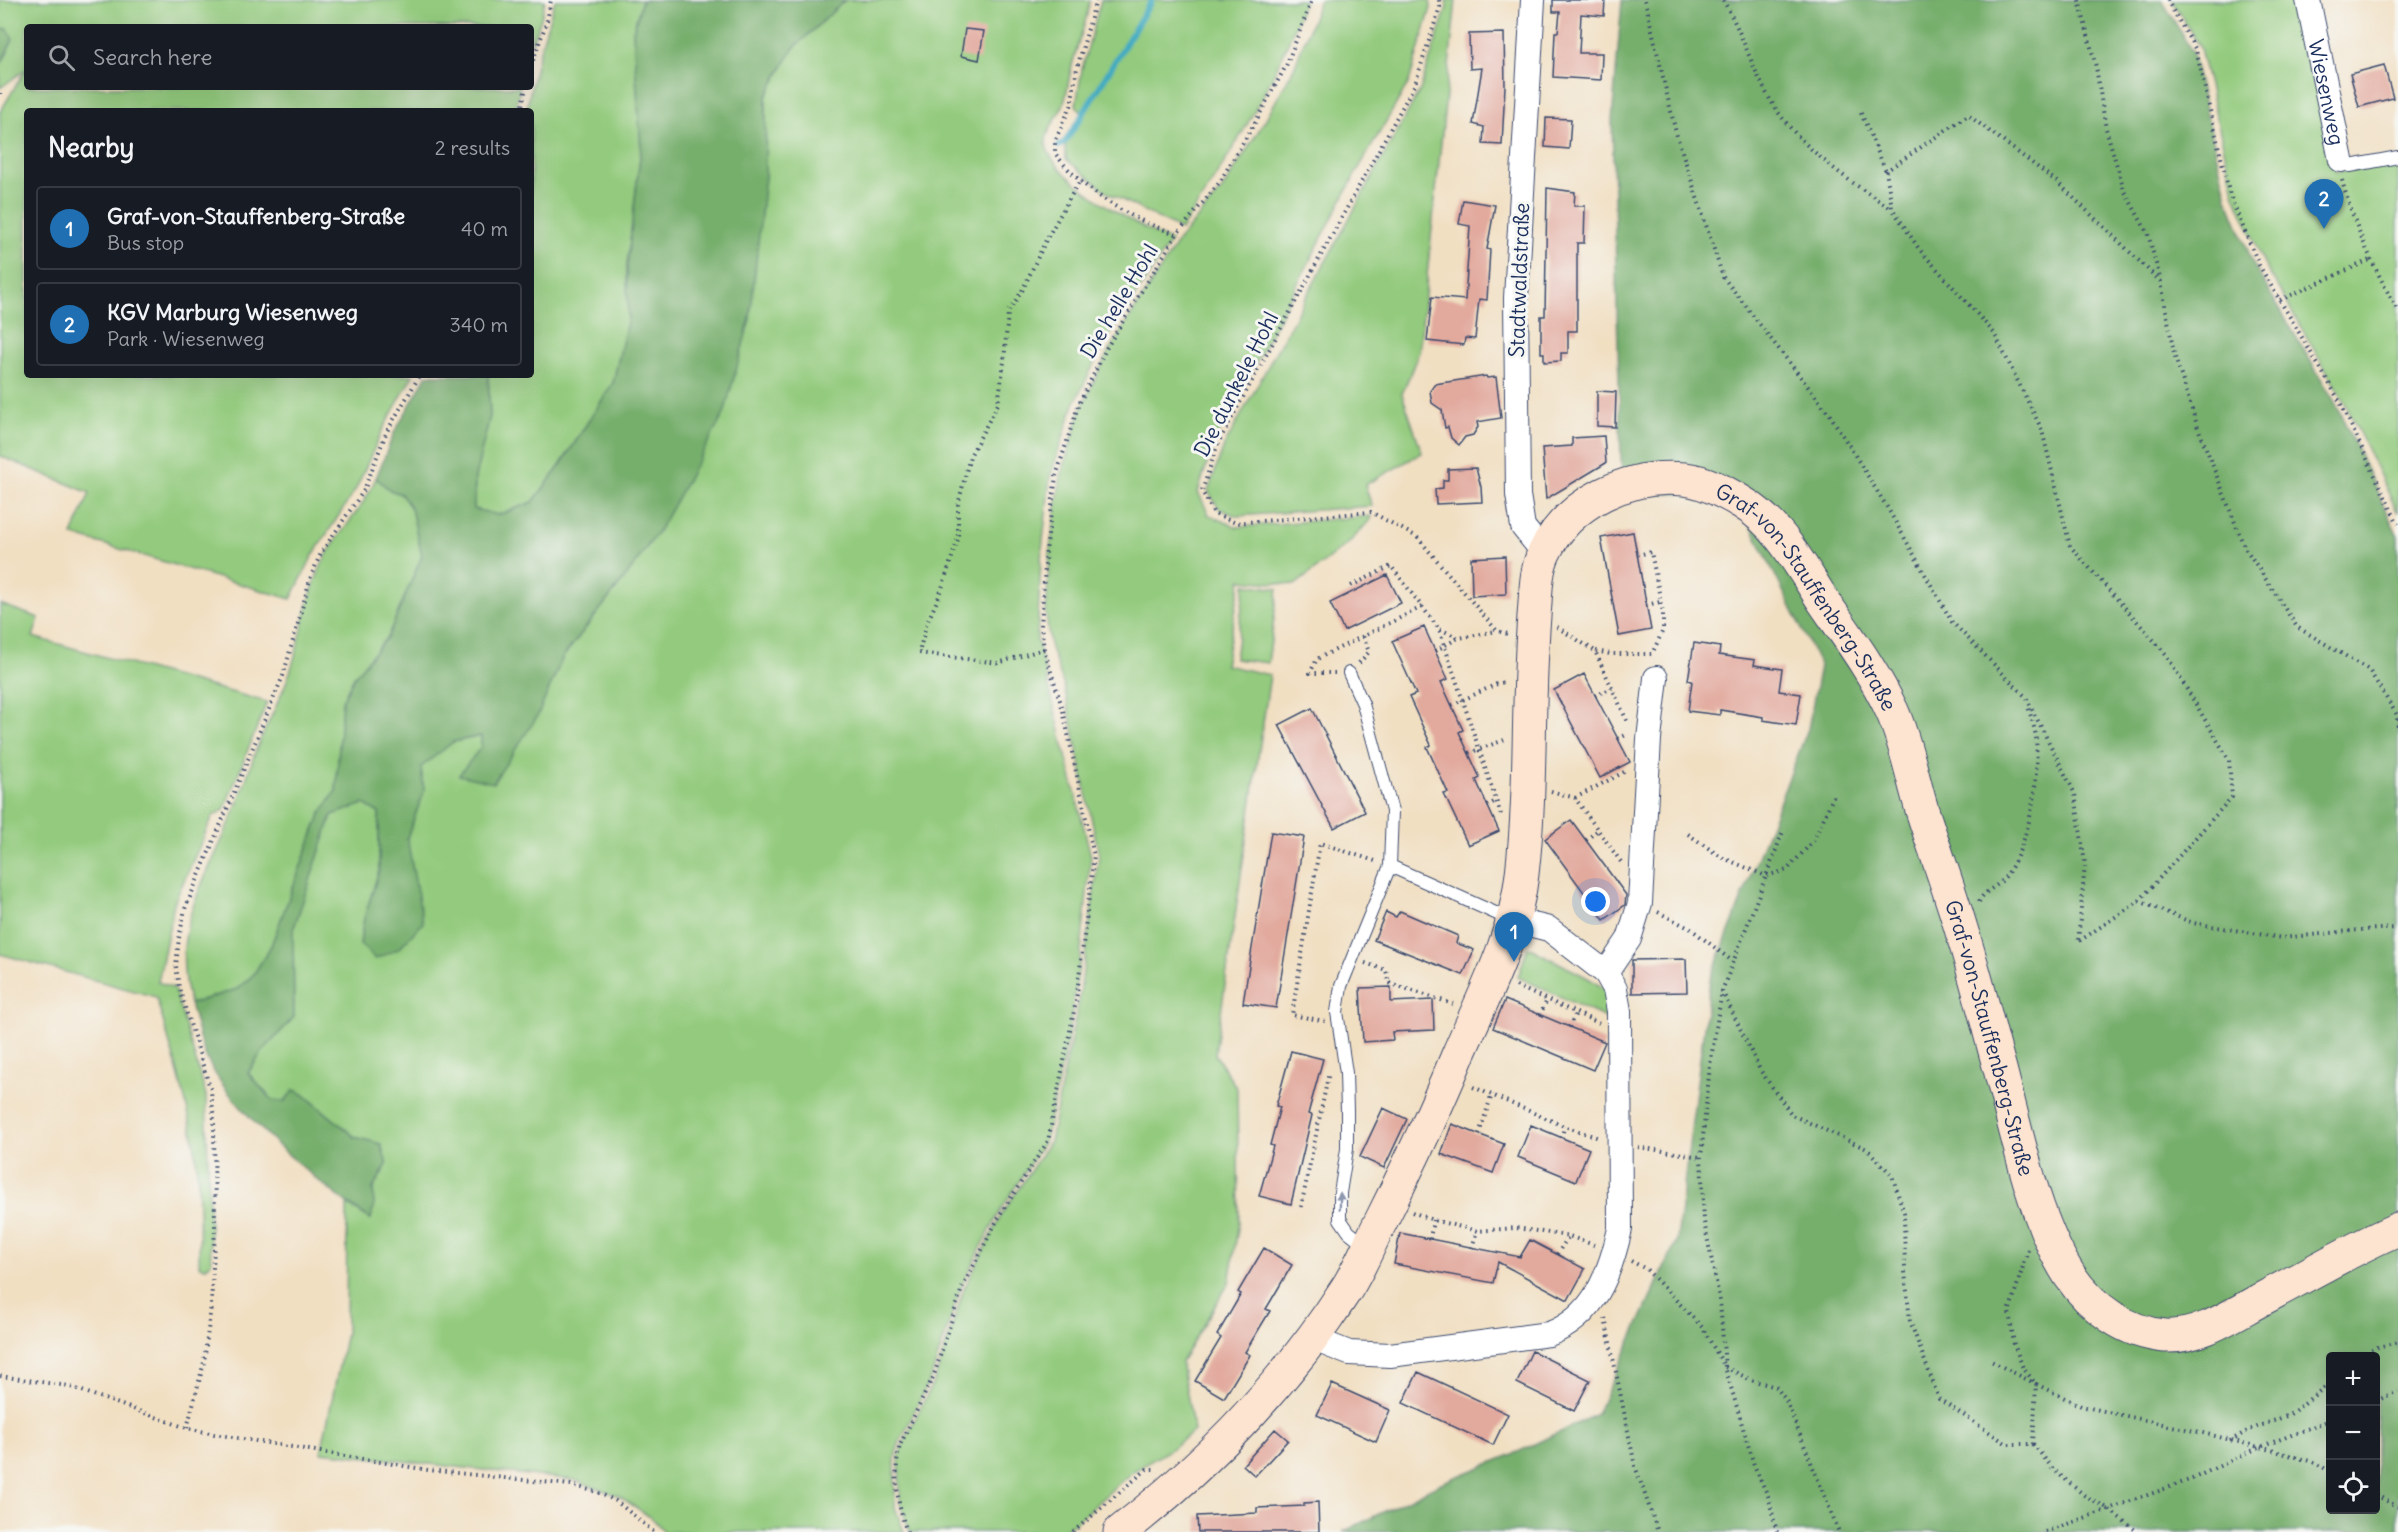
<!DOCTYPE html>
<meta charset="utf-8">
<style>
body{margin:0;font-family:Delius,sans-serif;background:#242831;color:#f1f3f6}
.controls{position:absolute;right:18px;bottom:18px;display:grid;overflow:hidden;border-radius:6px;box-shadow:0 6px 24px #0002}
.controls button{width:54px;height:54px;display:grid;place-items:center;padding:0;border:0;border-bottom:2px solid #363941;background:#171b24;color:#f1f3f6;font:30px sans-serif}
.you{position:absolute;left:1596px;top:902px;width:21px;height:21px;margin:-15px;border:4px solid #fff;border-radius:50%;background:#1a73e8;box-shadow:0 0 0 9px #1a73e833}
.badge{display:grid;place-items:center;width:39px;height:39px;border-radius:50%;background:#1f6fb2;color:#fff;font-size:20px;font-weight:700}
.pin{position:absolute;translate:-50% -50px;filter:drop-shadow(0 2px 3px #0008)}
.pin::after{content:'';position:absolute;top:32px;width:21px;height:18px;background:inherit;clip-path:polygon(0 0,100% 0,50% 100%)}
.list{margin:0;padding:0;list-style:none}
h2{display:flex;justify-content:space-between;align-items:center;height:78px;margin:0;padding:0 24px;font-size:26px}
h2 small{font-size:20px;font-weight:400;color:#9ea1a6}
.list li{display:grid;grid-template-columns:39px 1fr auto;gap:18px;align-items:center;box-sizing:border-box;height:84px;margin:0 12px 12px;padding:0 12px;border:2px solid #363941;border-radius:6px}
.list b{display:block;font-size:22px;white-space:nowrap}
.list p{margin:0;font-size:20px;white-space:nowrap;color:#9ea1a6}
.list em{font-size:20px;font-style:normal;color:#9ea1a6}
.icon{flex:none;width:33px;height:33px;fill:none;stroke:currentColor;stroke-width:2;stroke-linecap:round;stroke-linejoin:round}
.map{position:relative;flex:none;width:2398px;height:1532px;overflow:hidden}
.search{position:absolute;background:#171b24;box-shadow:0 6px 24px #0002;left:24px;top:24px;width:510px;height:66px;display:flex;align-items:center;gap:15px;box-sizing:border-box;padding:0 21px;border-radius:6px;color:#9ea1a6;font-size:22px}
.panel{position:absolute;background:#171b24;box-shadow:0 6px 24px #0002;left:24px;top:108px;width:510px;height:270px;border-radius:6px}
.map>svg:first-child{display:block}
.green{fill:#93ca7d;stroke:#577c6e;stroke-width:1.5}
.forest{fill:#76ae6c;stroke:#486e65;stroke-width:1.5;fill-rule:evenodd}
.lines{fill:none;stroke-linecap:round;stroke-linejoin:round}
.stream{stroke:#41aac1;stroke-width:6}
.building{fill:#e2a99d}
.lane-casing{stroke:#3b496d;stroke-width:14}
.street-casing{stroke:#3b496d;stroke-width:26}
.secondary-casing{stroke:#3b496d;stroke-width:35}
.path{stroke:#3b496d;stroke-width:4;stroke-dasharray:1.5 4.5;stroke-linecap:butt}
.lane{stroke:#fff;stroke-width:12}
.street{stroke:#fff;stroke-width:24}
.secondary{stroke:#fde4d0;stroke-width:33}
.oneway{fill:#8d97ae}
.labels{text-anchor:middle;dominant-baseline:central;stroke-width:6;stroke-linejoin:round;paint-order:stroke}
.street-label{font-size:21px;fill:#1b2f5e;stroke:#f6f6f2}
</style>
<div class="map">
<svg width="2398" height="1532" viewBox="0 0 2398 1532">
<rect width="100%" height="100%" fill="#f6f6f2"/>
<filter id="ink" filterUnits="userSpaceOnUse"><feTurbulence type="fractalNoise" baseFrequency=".0167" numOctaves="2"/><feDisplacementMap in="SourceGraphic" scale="12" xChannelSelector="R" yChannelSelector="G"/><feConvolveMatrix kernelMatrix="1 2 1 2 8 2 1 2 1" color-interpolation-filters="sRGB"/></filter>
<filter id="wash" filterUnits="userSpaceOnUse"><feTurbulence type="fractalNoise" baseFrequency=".008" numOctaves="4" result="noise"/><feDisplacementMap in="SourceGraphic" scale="24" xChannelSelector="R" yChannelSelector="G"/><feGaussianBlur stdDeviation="1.35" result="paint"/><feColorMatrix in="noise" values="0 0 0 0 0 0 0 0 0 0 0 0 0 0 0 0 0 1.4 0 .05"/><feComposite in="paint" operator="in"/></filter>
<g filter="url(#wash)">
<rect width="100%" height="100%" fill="#f1dfc2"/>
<!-- green -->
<path class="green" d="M 0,0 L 545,0 L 541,19 L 531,45 L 531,27 L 27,27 L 27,87 L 520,87 L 515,111 L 27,111 L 27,375 L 413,375 L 382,431 L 356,489 L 313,555 L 291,599 L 72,535 L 90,493 L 0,456 L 0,112 L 26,69 L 0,88 L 0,65 L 8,52 L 8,29 L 0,29 Z
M 555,0 L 642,0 L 633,31 L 641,149 L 627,266 L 628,318 L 613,383 L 560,466 L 533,502 L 498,515 L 474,509 L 475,477 L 490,416 L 488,375 L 531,375 L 531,111 L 526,111 L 537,60 Z
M 845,0 L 1090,0 C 1087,22 1078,41 1073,62 C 1069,75 1068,90 1064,103 C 1060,115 1048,127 1046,140 C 1042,173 1143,230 1171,241 L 1104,344 L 1074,404 L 1050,477 L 1041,559 L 1037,639 L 1091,856 L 1080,960 L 1067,1043 L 1045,1140 L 999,1213 L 961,1287 L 932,1375 L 899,1444 L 895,1457 L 895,1507 L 904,1532 L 664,1532 L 654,1520 L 619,1496 L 574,1480 L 321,1452 L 346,1333 L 347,1204 L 370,1219 L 381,1144 L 355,1137 L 303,1094 L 294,1090 L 285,1102 L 272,1100 L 248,1073 L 262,1052 L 294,1017 L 293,930 L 332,815 L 364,804 L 379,813 L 379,871 L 364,919 L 360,944 L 412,869 L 407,838 L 424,791 L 420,767 L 453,742 L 482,736 L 481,747 L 537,717 L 563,657 L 627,575 L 661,527 L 765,177 L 766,97 L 793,49 Z
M 1101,0 L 1304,0 C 1277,83 1229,157 1181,230 L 1107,192 L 1066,159 L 1065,142 L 1083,114 L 1076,105 L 1082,69 Z
M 1320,0 L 1430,0 L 1431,8 L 1409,82 L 1356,173 L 1214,442 L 1198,492 L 1209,515 L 1237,527 L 1371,516 L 1370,520 L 1350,542 L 1295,585 L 1241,580 L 1225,665 L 1270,675 L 1215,1054 L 1237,1089 L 1239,1222 L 1229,1283 L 1181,1362 L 1194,1431 L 1168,1451 L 1132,1472 L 1076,1522 L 1060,1532 L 910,1532 L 900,1504 L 899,1457 L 902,1446 L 936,1376 L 964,1289 L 1002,1214 L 1050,1141 L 1079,1001 L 1099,855 L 1064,686 L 1050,645 L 1046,614 L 1050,548 L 1061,476 L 1081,409 L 1108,352 L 1180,238 L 1222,190 L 1264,122 L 1294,68 Z
M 1446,0 L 1456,0 L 1419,352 L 1402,394 L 1422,453 L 1365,485 L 1372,506 L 1237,516 L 1219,509 L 1208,491 L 1224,446 L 1420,90 L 1447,7 Z
M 2172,0 L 2299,0 L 2336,172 L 2398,160 L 2398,513 L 2343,399 L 2264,264 L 2235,195 L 2200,48 Z
M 376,478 L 390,490 L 401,494 L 411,508 L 422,556 L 388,636 L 354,677 L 342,701 L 336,791 L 320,815 L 271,946 L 254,974 L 237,989 L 190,1004 C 168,929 206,881 233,815 C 242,794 248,772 256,750 C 266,726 278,704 287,680 C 303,640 305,596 325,558 C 340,529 363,510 376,478 Z
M 1245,584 L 1278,589 L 1268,663 L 1235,659 Z
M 0,604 L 39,618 L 33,637 L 267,702 L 224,810 L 213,816 L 174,903 L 158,982 L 174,988 L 206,1095 L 211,1263 L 205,1268 L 199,1265 C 200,1222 200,1173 192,1131 C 183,1085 169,1041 156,997 L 0,954 Z
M 1528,947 L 1588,978 L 1608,991 L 1612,1021 L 1518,977 Z"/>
<!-- forest -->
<path class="forest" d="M 642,0 L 845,0 L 793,49 L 766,97 L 765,177 L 750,319 L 724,414 L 661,527 L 627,575 L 563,657 L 537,717 L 493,783 L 459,775 L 481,747 L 481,736 L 453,742 L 421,767 L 424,791 L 407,838 L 423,923 L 398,949 L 375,959 L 360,944 L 364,919 L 379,871 L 379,813 L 364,804 L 332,815 L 293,930 L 294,1017 L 262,1052 L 248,1073 L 272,1100 L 284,1102 L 294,1090 L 303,1094 L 355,1137 L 381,1144 L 387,1165 L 373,1188 L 374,1204 L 371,1219 C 322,1188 233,1112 208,1061 C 199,1044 196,1022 190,1004 L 237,989 L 254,974 L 271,946 L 320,815 L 336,791 L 342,701 L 354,677 L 388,636 L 422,556 L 411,508 L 401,494 L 390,490 L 376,478 L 394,433 L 427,375 L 488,375 L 490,416 L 475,477 L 474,509 L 498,515 L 533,502 L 560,466 L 613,383 L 628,318 L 627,266 L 641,149 L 633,31 Z
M 1622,0 L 2162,0 L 2192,52 L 2227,198 L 2254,266 L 2335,402 L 2398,536 L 2398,1532 L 1343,1532 L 1441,1483 L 1518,1452 L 1597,1414 L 1677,1240 L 1710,980 L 1808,729 L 1820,666 L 1745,514 L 1700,493 L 1630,495 L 1621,460 L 1612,121 ZM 2330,1356 L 2376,1356 L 2376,1510 L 2330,1510 Z
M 0,29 L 8,29 L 13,39 L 0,65 Z"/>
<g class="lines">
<!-- stream -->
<path class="stream" d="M 1059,146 L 1065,142 L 1083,114 L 1152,0"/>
</g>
<g id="blocks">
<!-- building -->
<path class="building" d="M 1553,0 L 1605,0 L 1604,16 L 1581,14 L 1579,53 L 1602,53 L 1601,80 L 1553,77 L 1555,32 L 1558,32 L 1560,12 L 1553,12 Z
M 965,29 L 984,31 L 979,60 L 961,56 Z
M 1504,33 L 1505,86 L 1502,145 L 1483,144 L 1484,127 L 1473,124 L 1482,68 L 1470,69 L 1469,34 Z
M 2384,65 L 2393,98 L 2359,107 L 2350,74 Z
M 1546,118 L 1571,119 L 1569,149 L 1545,147 Z
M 1547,188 L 1575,192 L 1574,206 L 1585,206 L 1584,243 L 1577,243 L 1577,331 L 1568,331 L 1568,353 L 1561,353 L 1561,361 L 1544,362 L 1544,353 L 1541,353 L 1541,316 L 1545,316 Z
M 1463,200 L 1495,205 L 1487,249 L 1490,250 L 1487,300 L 1479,299 L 1475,339 L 1465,338 L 1464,345 L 1427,341 L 1432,297 L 1465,300 L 1470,226 L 1459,224 Z
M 1486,376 L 1487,378 L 1496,377 L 1501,418 L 1477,422 L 1478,427 L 1473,435 L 1465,437 L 1459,445 L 1451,438 L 1448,427 L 1445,428 L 1442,410 L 1432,403 L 1430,391 L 1435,384 Z
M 1597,391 L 1616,392 L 1615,427 L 1597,426 Z
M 1604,436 L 1606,463 L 1546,499 L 1542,448 L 1572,446 L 1572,438 Z
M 1476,468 L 1481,487 L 1482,502 L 1436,504 L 1435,489 L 1443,488 L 1443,480 L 1448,480 L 1448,469 Z
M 1633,532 L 1651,630 L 1619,636 L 1601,538 Z
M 1505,556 L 1506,594 L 1472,596 L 1471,558 Z
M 1387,575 L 1401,603 L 1344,631 L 1330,603 Z
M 1424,627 L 1448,679 L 1441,682 L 1463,730 L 1459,732 L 1480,778 L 1476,780 L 1499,831 L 1468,845 L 1444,794 L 1448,793 L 1427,747 L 1431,745 L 1409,697 L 1416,694 L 1392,641 Z
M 1694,643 L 1720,647 L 1719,655 L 1755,660 L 1754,665 L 1782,669 L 1779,691 L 1801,694 L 1796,725 L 1763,720 L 1763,717 L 1720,710 L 1720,715 L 1688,711 L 1692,681 L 1688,680 Z
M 1584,674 L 1630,762 L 1600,778 L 1554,690 Z
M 1312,708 L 1365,812 L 1334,828 L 1279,725 Z
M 1571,820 L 1626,895 L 1625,905 L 1604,920 L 1545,839 Z
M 1271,832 L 1304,837 L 1276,1008 L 1243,1003 Z
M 1400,911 L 1458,936 L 1456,943 L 1474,950 L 1463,975 L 1374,940 L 1386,912 L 1396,917 Z
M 1686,959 L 1687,992 L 1632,993 L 1632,960 Z
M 1391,987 L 1391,1002 L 1433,1000 L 1434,1030 L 1392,1032 L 1393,1040 L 1363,1042 L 1360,988 Z
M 1505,1000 L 1605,1042 L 1593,1070 L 1493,1028 Z
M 1291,1051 L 1323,1059 L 1308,1114 L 1312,1115 L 1291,1204 L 1259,1196 L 1273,1146 L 1270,1145 L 1280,1107 L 1276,1106 Z
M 1383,1108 L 1407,1119 L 1384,1168 L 1360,1157 Z
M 1452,1124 L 1504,1144 L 1493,1173 L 1441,1154 Z
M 1531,1125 L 1589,1149 L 1576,1181 L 1518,1157 Z
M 1400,1233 L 1520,1257 L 1530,1240 L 1585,1269 L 1568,1300 L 1498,1262 L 1493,1283 L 1394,1264 Z
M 1264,1248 L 1292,1265 L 1266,1309 L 1270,1311 L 1245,1352 L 1250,1355 L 1224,1398 L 1195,1381 L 1221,1338 L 1217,1335 L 1241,1294 L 1238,1292 Z
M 1532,1351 L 1590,1380 L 1574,1411 L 1517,1383 Z
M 1418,1372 L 1508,1414 L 1493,1445 L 1403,1403 Z
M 1332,1384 L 1390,1410 L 1376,1442 L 1317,1415 Z
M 1275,1429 L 1288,1440 L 1255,1476 L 1243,1465 Z
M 1318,1502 L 1319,1532 L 1198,1532 L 1197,1516 L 1257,1513 L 1257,1508 L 1304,1506 L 1304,1503 Z"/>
</g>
</g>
<g filter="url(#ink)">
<use href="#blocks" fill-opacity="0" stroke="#3b496d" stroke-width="1.5"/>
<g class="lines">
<!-- lane casing -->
<g class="lane-casing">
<path id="lane" d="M 2341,160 L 2350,166 L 2398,157
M 1349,673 L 1363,704 L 1392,811 L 1390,866 L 1341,986 L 1337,1012 L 1346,1073 L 1347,1111 L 1347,1149 L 1340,1193 L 1340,1219 L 1349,1232 L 1368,1247
M 1390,866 L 1511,920"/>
</g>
<!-- street casing -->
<g class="street-casing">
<g id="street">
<path d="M 1533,0 L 1516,298 L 1518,495 L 1523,527 L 1544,553"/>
<path id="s1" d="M 2308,0 L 2341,160"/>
<path d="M 1606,973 L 1629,939 L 1640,903 L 1649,739 L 1656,678"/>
<path d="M 1311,1338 L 1349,1353 L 1390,1355 L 1549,1334 C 1595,1317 1610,1273 1620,1229 L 1619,1011 L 1615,989 L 1606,973 L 1549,929 L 1512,920"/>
</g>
</g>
<!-- secondary casing -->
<g class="secondary-casing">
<g id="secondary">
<path id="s2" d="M 1120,1532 C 1209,1463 1286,1383 1347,1288 C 1361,1266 1370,1242 1382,1219 C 1409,1165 1435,1111 1458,1055 C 1483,997 1515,938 1522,874 C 1532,788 1527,702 1534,616 C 1536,596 1535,572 1544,553 C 1568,502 1629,473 1684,479 C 1705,481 1725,492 1743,503 C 1780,525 1801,567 1824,602 C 1848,637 1874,672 1892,711 C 1906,742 1912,777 1922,810 C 1935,851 1950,891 1962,932 C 1976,977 1987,1023 2000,1069 C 2017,1133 2034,1221 2070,1276 C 2091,1307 2126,1333 2165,1336 C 2199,1338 2232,1315 2260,1300 C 2306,1276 2351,1249 2398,1229"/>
</g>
</g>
<!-- path -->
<path class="path" d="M 1096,0 L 1077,68 L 1071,106 L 1055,140 L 1055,153 C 1082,191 1133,221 1177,234
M 1439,0 L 1440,7 L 1415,84 L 1218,443 L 1202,491 L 1214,514 L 1236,523 L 1371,512 L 1417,537 L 1497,631 L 1508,634
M 1645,0 L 1676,133 L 1723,277 L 1830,415 L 1887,507 L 1952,622 L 2026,697 L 2075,794 L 2085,864 L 2078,942 L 2139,901 L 2232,797 L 2229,760 L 2166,654 L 2070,546 L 2042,430 L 1994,333 L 1919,249 L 1892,208 L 1886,171 L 1968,115 L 2056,181 L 2161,282
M 1723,0 C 1742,32 1752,69 1771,101 C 1796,144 1849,182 1891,208
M 2079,0 L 2096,67 L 2106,129 L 2124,190 L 2148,234 L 2161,282 L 2174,354 L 2197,425 L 2244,546 L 2297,627 L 2369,670 L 2397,715 L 2398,728
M 2167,0 L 2196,50 L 2230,196 L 2259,265 L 2339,400 L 2398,524
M 531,66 L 547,21 L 551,0
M 0,94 L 0,93
M 521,111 L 526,87
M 1861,113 L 1886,171
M 2342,180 C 2354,226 2375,270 2398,311
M 2280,300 L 2372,259
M 1637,555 L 1651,552 L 1663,613 L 1663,630 L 1652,654
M 1351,586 L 1391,566 L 1439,629 L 1501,815
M 1646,605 L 1660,602
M 1557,627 L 1595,651 L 1628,723
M 1440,629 L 1459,638 L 1497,631
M 1044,649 L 998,663 L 919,653 L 926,625 L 940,594 L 958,539 L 958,505 L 970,456 L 998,404 L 1004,362 L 1008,312 L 1022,291 L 1046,240 L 1080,180
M 1435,651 L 1458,638
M 1596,651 L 1610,654 L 1652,654 L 1652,657
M 1359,663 L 1369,652 L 1363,636
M 1335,673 L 1310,673 L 1317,659 L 1422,607
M 1595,696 L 1612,688
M 1452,705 L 1499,683 L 1506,682
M 1618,739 L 1628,734
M 1469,753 L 1504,740
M 1551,791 L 1575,798 L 1621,862
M 1575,798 L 1628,770
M 1487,806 L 1496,801
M 1688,834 L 1721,857 L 1766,876 L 1787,870 L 1814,840 L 1834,795
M 1586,840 L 1598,830
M 2139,901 L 2193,923 L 2282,938 L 2360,930 L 2398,928
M 1979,902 C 1984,890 1998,887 2005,877 C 2031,842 2039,780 2036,738 C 2035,728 2031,717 2028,706
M 1658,912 L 1691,929 L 1732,961
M 1365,963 L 1386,970 L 1389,983 L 1453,1004
M 1516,986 L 1599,1023
M 1722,991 L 1760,1070 L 1792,1115 L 1867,1149 L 1892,1175 L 1904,1213 L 1905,1272 L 1910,1321 L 1939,1399 L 2007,1444 L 2033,1444 L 2036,1384 L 1989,1360
M 1540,1015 L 1547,1000
M 1325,1021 L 1292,1015 L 1320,843 L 1375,861
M 1569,1027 L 1576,1013
M 1473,1087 L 1564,1126 L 1599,1138
M 1479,1134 L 1492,1094
M 1562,1138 L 1564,1126
M 1638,1147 L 1701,1157
M 1301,1207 L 1329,1072
M 1412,1212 L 1433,1220 L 1477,1231 L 1516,1228 L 1569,1236 L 1594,1245
M 1430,1239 L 1433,1220
M 1472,1248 L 1477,1231
M 2028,1250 L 2009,1312 L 2014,1344 L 2023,1368 L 2036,1384 L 2081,1406 L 2199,1432 L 2275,1451 L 2313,1462 L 2330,1471
M 1557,1254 L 1569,1236
M 1631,1261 L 1646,1269 L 1702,1327 L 1725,1367 L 1751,1380 L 1776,1387 L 1786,1400 L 1839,1532
M 1605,1318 L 1635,1466 L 1658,1532
M 2361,1356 L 2378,1347 L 2398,1342
M 0,1376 L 68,1386 L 187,1428 L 214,1434 L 428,1470 L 571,1485 L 597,1492 L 616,1501 L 654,1532
M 2376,1401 L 2398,1391
M 187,1428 L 204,1362 L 211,1306 L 215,1230 L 214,1120 L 211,1091 L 179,988 L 176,966 L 179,938 L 185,909 L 283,676 L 311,576 L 321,553 L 364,490 L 387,431 L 420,375
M 2230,1441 L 2249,1430 L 2289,1415 L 2330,1383
M 2033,1444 L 2054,1470 L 2084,1495 L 2107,1508 L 2138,1532
M 2376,1495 L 2398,1507
M 907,1532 C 897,1504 893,1474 900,1445 L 934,1375 L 962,1288 L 1001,1213 L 1048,1141 L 1076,1001 L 1094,856 L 1063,710 L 1044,649 L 1041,626 L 1046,551 L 1056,476 L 1078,406 L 1107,347 L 1177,234 L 1219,183 L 1257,119 L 1286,66 L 1312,0
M 1073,1532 L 1147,1469 L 1154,1469
M 1777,1532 L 1768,1496 L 1754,1465 L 1725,1367 L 1720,1301 L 1704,1222 L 1701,1157 L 1710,1065 L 1722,991 L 1784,829
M 2045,1532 L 2192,1479 L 2258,1448 L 2330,1420"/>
<!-- lane -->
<use href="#lane" class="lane"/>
<!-- street -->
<use href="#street" class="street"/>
<!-- secondary -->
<use href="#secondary" class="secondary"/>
</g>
<!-- one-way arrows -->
<defs><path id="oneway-solid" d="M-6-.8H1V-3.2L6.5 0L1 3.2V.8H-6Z" transform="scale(1.5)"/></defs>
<use class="oneway" href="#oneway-solid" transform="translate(1340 1201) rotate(-89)"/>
</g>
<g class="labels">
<!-- street labels -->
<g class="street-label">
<text stroke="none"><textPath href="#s1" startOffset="94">Wiesenweg</textPath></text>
<text transform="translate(1519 280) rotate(-88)">Stadtwaldstraße</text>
<text transform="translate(1119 301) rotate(-59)">Die helle Hohl</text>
<text transform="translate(1236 384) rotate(-63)">Die dunkele Hohl</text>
<text stroke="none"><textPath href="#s2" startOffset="1454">Graf-von-Stauffenberg-Straße</textPath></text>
<text stroke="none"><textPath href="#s2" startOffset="1940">Graf-von-Stauffenberg-Straße</textPath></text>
</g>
</g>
</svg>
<div class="controls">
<button>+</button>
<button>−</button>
<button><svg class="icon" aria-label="locate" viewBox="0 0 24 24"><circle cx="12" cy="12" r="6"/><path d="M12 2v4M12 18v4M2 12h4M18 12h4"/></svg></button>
</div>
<div class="you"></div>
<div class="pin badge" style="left:1514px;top:962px">1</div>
<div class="pin badge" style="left:2324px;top:229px">2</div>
<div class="search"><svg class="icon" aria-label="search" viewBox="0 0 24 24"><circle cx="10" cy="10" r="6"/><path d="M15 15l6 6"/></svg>Search here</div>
<section class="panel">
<h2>Nearby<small>2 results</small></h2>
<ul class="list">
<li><span class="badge">1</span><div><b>Graf-von-Stauffenberg-Straße</b><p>Bus stop</p></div><em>40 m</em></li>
<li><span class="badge">2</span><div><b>KGV Marburg Wiesenweg</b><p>Park · Wiesenweg</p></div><em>340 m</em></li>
</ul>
</section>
</div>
